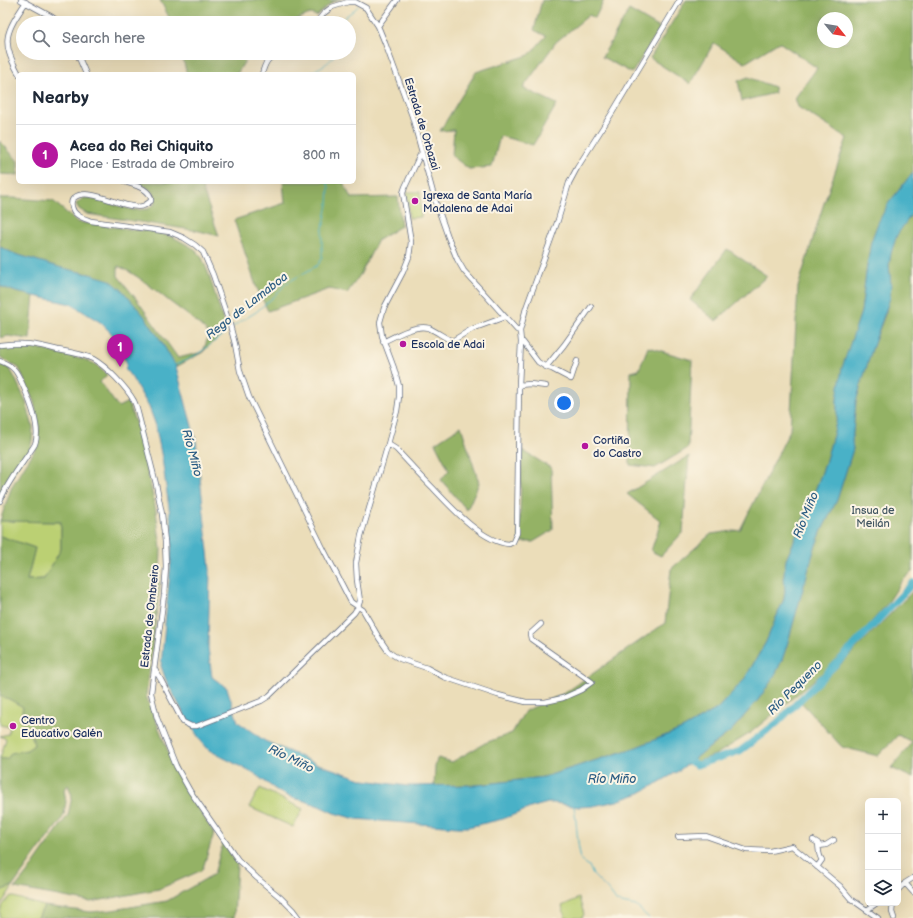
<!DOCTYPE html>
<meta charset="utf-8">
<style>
body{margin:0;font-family:"Balsamiq Sans",sans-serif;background:#f2f2f3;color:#1f2937}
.controls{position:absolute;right:12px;bottom:12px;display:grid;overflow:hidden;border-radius:6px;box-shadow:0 4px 16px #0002}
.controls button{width:36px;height:36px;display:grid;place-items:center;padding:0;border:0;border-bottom:1px solid #e0e1e3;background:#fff;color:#1f2937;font:20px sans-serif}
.compass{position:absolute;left:817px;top:12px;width:36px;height:36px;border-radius:50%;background:#fff;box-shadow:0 4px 16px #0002;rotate:120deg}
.you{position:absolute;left:564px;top:403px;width:14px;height:14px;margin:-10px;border:3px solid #fff;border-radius:50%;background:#1a73e8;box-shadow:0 0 0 6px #1a73e833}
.badge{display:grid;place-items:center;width:26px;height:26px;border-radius:50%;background:#b5179e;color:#fff;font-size:13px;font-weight:700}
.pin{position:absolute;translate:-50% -33px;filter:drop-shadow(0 1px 2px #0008)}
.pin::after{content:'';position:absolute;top:21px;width:14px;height:12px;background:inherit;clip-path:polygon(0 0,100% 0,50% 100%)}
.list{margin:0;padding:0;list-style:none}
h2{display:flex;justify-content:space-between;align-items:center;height:52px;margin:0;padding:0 16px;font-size:17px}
h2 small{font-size:13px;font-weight:400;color:#747a83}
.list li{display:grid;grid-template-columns:26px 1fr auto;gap:12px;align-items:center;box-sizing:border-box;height:60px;padding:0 16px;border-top:1px solid #e0e1e3}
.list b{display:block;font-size:15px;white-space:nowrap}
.list p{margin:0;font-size:13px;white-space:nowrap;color:#747a83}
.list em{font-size:13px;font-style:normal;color:#747a83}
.icon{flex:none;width:22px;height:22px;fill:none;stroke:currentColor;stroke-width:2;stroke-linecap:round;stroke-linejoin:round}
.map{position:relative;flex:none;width:913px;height:918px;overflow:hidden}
.search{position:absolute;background:#fff;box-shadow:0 4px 16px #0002;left:16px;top:16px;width:340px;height:44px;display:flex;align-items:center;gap:10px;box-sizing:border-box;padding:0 14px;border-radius:22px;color:#747a83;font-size:15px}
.panel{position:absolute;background:#fff;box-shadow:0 4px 16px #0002;left:16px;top:72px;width:340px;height:112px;border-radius:6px}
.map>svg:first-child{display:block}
.green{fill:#bbd073;stroke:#6b8068}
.forest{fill:#94b265;stroke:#587062;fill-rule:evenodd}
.water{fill:#48b1c7;stroke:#327092}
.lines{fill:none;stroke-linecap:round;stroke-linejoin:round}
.stream{stroke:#48b1c7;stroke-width:1}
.river{stroke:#48b1c7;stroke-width:7}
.minor-casing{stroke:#646c7e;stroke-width:6}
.minor{stroke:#fff;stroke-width:4.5}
.poi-dot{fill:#b5179e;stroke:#fcf5e5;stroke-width:1.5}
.labels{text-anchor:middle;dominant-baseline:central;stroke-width:4;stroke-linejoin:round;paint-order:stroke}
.street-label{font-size:11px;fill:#1b2f5e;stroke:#fcf5e5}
.poi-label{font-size:11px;fill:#1b2f5e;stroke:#fcf5e5;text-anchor:start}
.park-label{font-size:11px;fill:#435763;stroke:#fcf5e5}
.water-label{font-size:12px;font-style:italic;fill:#2b5c83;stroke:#fcf5e5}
</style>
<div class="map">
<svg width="913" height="918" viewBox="0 0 913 918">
<rect width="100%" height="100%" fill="#fcf5e5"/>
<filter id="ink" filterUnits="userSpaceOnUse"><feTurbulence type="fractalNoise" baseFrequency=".025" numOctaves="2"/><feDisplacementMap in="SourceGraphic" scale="8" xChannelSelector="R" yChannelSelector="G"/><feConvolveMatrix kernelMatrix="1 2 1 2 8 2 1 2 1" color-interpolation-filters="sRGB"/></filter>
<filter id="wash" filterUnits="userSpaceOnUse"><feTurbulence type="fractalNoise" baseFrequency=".012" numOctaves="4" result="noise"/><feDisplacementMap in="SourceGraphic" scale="16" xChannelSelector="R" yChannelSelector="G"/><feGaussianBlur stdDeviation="0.9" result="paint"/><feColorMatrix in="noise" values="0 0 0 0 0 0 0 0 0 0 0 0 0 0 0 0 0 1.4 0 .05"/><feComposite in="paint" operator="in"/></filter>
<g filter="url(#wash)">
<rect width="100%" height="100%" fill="#ebddb9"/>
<!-- green -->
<path class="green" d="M 407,192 L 420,192 L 421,217 L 409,218 Z
M 0,521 L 61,522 L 61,549 L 44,579 L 27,580 L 35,548 L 0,536 Z
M 0,696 L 9,699 L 24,707 L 20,720 L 31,733 L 34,745 L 27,750 L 12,753 L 8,758 L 5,760 L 0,758 L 0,755 L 1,755 L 6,739 L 0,736 L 8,734 L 10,727 L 0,725 Z
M 260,788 L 303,809 L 293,827 L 249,807 Z
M 13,886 L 0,906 L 0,892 L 2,890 Z
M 11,896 L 30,902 L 44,906 L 38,918 L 0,918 C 0,906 3,905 11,896 Z
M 579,898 L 584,914 L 582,918 L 565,918 L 565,917 L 562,906 Z"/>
<!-- forest -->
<path class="forest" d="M 160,0 L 342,0 L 332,2 L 317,16 L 310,14 L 288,23 L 172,23 Z
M 542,0 L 604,0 L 595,18 L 589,15 L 556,42 L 523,88 L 557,104 L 533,145 L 500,136 L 492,167 L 469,169 L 452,156 L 454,130 L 440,131 L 476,72 L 529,55 L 546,36 L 534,30 Z
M 686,0 L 913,0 L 913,172 L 888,204 L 867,266 L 861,312 L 854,335 L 837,399 L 837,418 L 834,432 L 824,467 L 810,504 L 786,560 L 784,574 L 785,591 L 784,599 L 766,642 L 744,680 L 717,709 L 682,729 L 634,748 L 544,777 L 478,785 L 434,786 L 435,767 L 437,759 L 438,758 L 452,762 L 485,743 L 512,733 L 525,711 L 565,693 L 665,623 L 671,569 L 711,534 L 740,530 L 790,430 L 798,287 L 823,206 L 847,138 L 798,107 L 795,98 L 817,68 L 779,42 L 745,63 L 714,43 L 690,84 L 650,58 ZM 823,18 L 847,18 L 847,42 L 823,42 Z
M 629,10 L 660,28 L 632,73 L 602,57 Z
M 181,53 L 251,53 L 246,59 L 237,74 L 187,74 Z
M 748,77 L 774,87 L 775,93 L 742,101 L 738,81 Z
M 0,141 L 18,161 L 18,175 L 0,174 Z
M 135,182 L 200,182 L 219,236 L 199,231 L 87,214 L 79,209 L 76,204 L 83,198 L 91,198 L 133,210 L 148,209 L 155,204 L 155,195 L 145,186 Z
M 283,182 L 343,182 L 351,198 L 398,197 L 401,226 L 378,240 L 360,275 L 347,293 L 329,289 L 268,311 L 256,286 L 234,220 L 285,203 Z
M 0,198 L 13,198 L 53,201 L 77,222 L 137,230 L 153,231 L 173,237 L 193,248 L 202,258 L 208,272 L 226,329 L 203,352 L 176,367 L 161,341 L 145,317 L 93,275 L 62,268 L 15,254 L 0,247 ZM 118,266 C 135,273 154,289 169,301 C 182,311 197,321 209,334 L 203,352 L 178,358 L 137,300 L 118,276 Z
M 913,212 L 913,571 L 902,581 L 887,604 L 861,634 L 824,672 L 749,734 L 715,755 L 696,762 L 693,760 L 731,731 L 758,700 L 774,677 L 782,660 L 787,645 L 814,550 L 822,530 L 837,500 L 853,449 L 852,442 L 856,401 L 872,349 L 886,312 L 891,285 L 889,265 L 891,253 L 896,235 Z
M 727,249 L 767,276 L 716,321 L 690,300 Z
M 0,286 L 16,292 L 34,295 L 30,339 L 8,336 L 0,338 Z
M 19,347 L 37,348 L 64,355 L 83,359 L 95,364 L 107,375 L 100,382 L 118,407 L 128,402 L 140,436 L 156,511 L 161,549 L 159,592 L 146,696 L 177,773 L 188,792 L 214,833 L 203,868 L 200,871 L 159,889 L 91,902 L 15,888 L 31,868 L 68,815 L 72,796 L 68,785 L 64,789 L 66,802 L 64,815 L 60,822 L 39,849 L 13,886 L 2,890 L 0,892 L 0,758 L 5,759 L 8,758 L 11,753 L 27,750 L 34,745 L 31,733 L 20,720 L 23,707 L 9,699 L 0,696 L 0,536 L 35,548 L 27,580 L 44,579 L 61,549 L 61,522 L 0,521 L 12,486 L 38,445 L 39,427 L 34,402 L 19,368 L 0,357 L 0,348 Z
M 648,347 L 692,360 L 688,448 L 655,468 L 630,465 L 631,372 L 639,370 Z
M 0,364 L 10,369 L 15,378 L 26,402 L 33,427 L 32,440 L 30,450 L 17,466 L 0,497 Z
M 461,426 L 479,483 L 467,510 L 441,480 L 449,470 L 435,443 Z
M 522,450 L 551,468 L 553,530 L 533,542 L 519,542 Z
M 689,456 L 683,532 L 661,556 L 651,551 L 661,521 L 627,494 Z
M 913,591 L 913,778 L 891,768 L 912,742 L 898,735 L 878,756 L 842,747 L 801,702 L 845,660 Z
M 223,842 L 237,864 L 234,918 L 38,918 L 44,906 L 91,912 L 112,910 L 167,901 L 214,874 Z"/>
<!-- water -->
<path class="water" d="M 913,172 L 913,212 L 897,235 L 891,253 L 889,265 L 891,285 L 890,298 L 872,349 L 856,401 L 852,442 L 853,449 L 837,500 L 822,530 L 814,550 L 787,645 L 782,660 L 774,677 L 758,700 L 731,731 L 677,772 L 658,783 L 640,793 L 617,801 L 593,806 L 579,807 L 555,803 L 548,803 L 533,807 L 503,819 L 494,821 L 468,827 L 458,827 L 356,819 L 334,813 L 319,806 L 305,801 L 293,798 L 279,792 L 256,775 L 232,762 L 220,756 L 209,750 L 201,741 L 186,718 L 166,680 L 161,666 L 171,562 L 172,529 L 162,458 L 155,423 L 149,407 L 132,378 L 125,369 L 127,364 L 125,359 L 124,359 L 113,335 L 100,322 L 71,304 L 16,292 L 0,286 L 0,247 L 15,254 L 62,268 L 93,275 L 110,280 L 122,290 L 145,317 L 161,341 L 176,367 L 196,441 L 210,570 L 208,648 L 212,677 L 227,688 L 238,722 L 265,741 L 315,763 L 364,780 L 407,786 L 478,785 L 544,777 L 634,748 L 682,729 L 717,709 L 744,680 L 766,642 L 784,599 L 785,591 L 784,574 L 786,560 L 810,504 L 824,467 L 834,432 L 837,418 L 837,399 L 842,368 L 861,312 L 867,266 L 871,242 L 878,223 L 888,204 Z"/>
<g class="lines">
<!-- stream -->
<path class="stream" d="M 341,23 C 345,14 353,13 358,6
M 308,74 C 318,68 331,64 335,53
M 232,327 L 256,312 L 277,294 L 285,284 L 318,265 L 322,258 L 322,233 L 328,204 L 329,187 L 327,182
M 174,365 C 196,359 213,342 230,329
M 574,806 C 577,824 577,843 581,860 L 589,866 L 593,875 L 608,890 L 617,902 L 636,906 L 649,918"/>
<!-- river -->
<path class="river" d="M 684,757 L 691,762 L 697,765 L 740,751 L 777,723 L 842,658 L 913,583"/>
</g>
</g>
<g filter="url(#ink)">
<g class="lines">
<!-- minor casing -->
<g class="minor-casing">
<path id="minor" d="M 21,0 L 52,17 L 60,23
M 316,23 L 324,13 L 332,7 L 348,2 L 355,2 L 366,8 L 378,26 L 385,43 L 412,116 L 435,200 L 448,237 L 457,259 L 464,271 L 517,330 L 520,331
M 378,26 L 397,0
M 77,53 L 86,74
M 19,74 C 0,41 6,32 26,2
M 262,74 C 265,63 267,59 277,53
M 125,182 C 134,185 152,189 151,201 C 148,203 146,205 143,206 C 125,211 89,185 74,198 C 71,200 71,203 72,207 C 74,216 83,218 91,221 L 170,232 L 184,238 L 195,245 L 203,252 L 213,275 L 230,325 L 235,344 L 240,371 L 249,397 L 324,550 L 351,602 L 363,610 L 379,638 L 388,651 L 393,655 L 400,659 L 427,668 L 444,677 L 498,695 L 526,702 L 545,702 L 563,698 L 581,690 L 592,682 L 531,639 L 530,634 L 541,624
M 383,342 C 395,336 416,324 429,328 C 437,332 444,337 452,341 L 472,329 L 505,317
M 521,342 L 523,342 L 538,362 L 546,367 L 564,345 L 591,307
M 0,345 C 23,342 36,344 58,350 C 70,352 83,354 93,359 C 106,366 127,388 134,401 C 136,405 137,409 138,413 L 156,484 L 162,514 L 165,542 L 166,567 L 164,595 L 151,693 L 157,718 L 176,766 L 190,791 L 238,860 L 257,878 L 281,898 L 293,910 L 299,918
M 0,361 C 17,367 18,375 25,390 C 31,404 41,429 35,444 C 33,448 29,453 27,456 C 17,471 6,485 0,501
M 546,367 L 552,369 L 571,379 L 577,361
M 519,385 L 530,384 L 546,386
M 388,444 L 396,449 C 408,462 420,475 433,488 C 451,507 482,542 509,544 L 513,542 L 517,533 L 519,385 L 521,342 L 520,331 L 526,308 L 558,220 L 569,183 L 577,168 L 612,113 L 680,0
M 154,668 L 161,680 L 183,722 L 191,726 L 197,726 L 261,701 L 269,696 L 354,613 L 358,607 L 360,601 L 357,580 L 356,563 L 361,536 L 388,444 L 397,411 L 399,397 L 399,386 L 394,368 L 382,336 L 380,322 L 384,308 L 403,272 L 409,257 L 411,242 L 403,193 L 405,187 L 420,155 L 422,153
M 678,837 L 706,836 L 746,850 L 770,851 L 792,846 L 840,886 L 851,899 L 878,918
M 813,840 L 818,843 C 819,850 818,855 822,860 L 817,867
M 819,846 L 826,845 L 834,840
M 905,883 L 913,892
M 898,890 L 905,883 L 913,878
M 893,903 L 892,912 L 894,918
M 867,910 L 877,903"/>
</g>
<!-- minor -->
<use href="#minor" class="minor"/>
</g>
</g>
<!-- markers -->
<g class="poi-dot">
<circle cx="415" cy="201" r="4"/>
<circle cx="403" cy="344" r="4"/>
<circle cx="585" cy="446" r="4"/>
<circle cx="13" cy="726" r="4"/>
</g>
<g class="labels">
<!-- street labels -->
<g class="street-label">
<text transform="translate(422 124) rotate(73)">Estrada de Orbazai</text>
<text transform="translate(150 616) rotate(-84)">Estrada de Ombreiro</text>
</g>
<!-- poi labels -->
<g class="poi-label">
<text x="423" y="195">Igrexa de Santa María<tspan x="423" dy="13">Madalena de Adai</tspan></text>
<text x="411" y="344">Escola de Adai</text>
<text x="593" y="440">Cortiña<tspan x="593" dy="13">do Castro</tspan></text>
<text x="21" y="720">Centro<tspan x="21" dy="13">Educativo Galén</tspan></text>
</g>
<!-- park labels -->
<g class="park-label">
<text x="873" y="510">Insua de<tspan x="873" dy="13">Meilán</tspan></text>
</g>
<!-- water labels -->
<g class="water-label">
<text transform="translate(247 306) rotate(-38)">Rego de Lamaboa</text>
<text transform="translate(192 453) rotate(75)">Río Miño</text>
<text transform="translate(806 515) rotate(-68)">Río Miño</text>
<text transform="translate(795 688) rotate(-45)">Río Pequeno</text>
<text transform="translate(291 759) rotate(26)">Río Miño</text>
<text x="612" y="779">Río Miño</text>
</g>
</g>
</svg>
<div class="controls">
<button>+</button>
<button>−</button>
<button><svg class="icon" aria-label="layers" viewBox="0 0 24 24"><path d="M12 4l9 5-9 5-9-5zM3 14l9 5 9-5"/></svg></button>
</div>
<svg class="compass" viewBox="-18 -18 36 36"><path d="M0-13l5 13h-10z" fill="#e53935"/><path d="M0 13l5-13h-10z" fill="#747a83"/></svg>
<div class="you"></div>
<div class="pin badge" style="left:120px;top:367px">1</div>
<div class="search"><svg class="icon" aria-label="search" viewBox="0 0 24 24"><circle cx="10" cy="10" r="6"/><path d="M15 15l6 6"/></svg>Search here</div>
<section class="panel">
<h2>Nearby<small></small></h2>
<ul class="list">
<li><span class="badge">1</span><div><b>Acea do Rei Chiquito</b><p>Place · Estrada de Ombreiro</p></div><em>800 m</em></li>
</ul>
</section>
</div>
